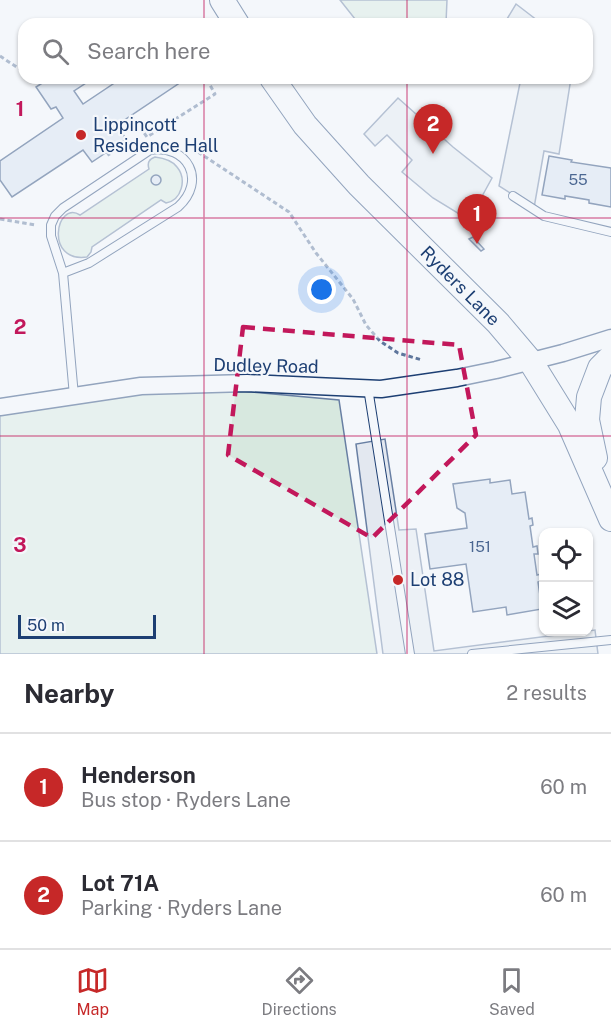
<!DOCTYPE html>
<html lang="en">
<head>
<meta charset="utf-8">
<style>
  :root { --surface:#fff; --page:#f2f2f3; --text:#2b2b33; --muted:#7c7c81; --line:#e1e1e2; --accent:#c62828 }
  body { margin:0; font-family:"Public Sans",sans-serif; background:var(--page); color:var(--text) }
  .controls { position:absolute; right:18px; bottom:18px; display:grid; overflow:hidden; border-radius:12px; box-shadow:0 2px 4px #0004 }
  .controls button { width:54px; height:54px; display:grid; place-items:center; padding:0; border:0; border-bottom:2px solid var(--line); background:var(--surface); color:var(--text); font:30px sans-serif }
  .scale { position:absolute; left:18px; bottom:15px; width:138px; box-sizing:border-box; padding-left:6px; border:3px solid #1d3f73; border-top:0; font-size:16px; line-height:21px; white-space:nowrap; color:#1d3f73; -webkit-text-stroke:4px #f4f7fb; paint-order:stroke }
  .you { position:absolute; left:322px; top:290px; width:21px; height:21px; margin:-15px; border:4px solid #fff; border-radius:50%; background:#1a73e8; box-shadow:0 0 0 9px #1a73e833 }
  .badge { display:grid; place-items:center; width:39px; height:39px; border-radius:50%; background:var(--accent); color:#fff; font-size:20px; font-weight:700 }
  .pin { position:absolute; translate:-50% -50px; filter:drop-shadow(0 2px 3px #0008) }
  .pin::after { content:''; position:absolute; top:32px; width:21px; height:18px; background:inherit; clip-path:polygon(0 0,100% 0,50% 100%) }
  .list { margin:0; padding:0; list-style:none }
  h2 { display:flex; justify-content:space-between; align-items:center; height:78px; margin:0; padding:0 24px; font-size:26px }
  h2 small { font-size:20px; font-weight:400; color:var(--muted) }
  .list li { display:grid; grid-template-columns:39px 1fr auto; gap:18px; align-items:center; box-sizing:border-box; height:108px; padding:0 24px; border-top:2px solid var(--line) }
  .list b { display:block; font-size:22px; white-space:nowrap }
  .list p { margin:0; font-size:20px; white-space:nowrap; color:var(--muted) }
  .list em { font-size:20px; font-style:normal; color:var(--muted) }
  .icon { flex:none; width:33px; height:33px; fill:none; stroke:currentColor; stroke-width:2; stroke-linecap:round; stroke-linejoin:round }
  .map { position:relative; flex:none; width:611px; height:654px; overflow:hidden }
  .search { position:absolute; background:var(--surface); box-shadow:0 2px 4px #0004; left:18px; right:18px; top:18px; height:66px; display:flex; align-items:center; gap:15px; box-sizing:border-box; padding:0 21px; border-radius:18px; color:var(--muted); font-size:22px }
  .sheet { height:294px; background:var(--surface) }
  nav { display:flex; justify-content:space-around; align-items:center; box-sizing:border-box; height:84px; border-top:2px solid var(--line); background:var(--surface); font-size:16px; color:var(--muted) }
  nav a { display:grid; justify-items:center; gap:3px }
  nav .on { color:var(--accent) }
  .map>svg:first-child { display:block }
  .green { fill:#d7e8df; stroke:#687fa3; stroke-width:1.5 }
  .parking { fill:#e3e8f0; stroke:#687fa3; stroke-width:1.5 }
  .building { fill:#d5e0f0; stroke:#1d3f73; stroke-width:1.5 }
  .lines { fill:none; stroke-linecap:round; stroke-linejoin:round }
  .lane-casing { stroke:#1d3f73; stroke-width:10 }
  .street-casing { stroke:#1d3f73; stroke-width:19 }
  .secondary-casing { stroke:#1d3f73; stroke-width:26 }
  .path { stroke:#5e769c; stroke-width:3; stroke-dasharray:4.5 3; stroke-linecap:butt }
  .lane { stroke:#f4f7fb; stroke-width:8 }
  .street { stroke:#f4f7fb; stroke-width:16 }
  .secondary { stroke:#f4f7fb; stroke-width:24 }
  .marked { fill:none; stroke:#c2185b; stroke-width:4.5; stroke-dasharray:12 8; stroke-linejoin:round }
  .grid { fill:none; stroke:#c2185b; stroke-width:1.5; stroke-opacity:0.55 }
  .poi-dot { fill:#c62828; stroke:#f4f7fb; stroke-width:2 }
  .labels { text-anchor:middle; stroke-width:4.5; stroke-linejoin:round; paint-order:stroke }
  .number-label { font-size:15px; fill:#4b6792 }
  .poi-label { font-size:18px; fill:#1d3f73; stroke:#f4f7fb; text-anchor:start }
  .street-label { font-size:18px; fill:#1d3f73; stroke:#f4f7fb }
  .grid-label { font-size:20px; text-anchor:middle; font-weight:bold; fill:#c2185b; stroke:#f4f7fb; stroke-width:4.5; stroke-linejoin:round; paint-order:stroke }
</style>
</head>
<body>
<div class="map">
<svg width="611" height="654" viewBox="0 0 611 654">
  <rect width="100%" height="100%" fill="#f4f7fb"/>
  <g class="green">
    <polygon points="340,0 447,0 446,23 359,24"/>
    <path d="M155 157C163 158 172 160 177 167 187 179 182 200 166 203L161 200 92 247 91 252 87 257C44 263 56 200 80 215L149 169C147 163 149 159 155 157Z"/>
    <polygon points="144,382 339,400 377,654 0,654 0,404"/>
  </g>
  <g class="parking">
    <polygon points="516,4 542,24 504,24"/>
    <polygon points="521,78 571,78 559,154 544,151 534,208 499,186"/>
    <polygon points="398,98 453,147 492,178 469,220 433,198 402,172 412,160 387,135 375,146 364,134"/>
    <polygon points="385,439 399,530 416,529 434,651 595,630 598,654 383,654 356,444"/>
  </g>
  <g class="building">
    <polygon points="50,78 83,78 86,83 74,91 83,104 122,78 187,78 117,125 126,139 107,152 92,162 83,150 12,197 0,180 0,161 63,118 56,107 51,109 36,87"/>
    <polygon points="549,156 572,160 571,162 611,168 611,207 589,203 589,200 565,196 565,199 542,195"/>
    <circle cx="156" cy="180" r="5"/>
    <polygon points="473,237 484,249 481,251 469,239"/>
    <polygon points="490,479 490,483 510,480 512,494 525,492 529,519 532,518 533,525 530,526 533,547 537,546 538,554 534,554 537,575 541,574 542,581 538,582 542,609 507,615 506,607 473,612 466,564 430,569 425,534 467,528 465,513 457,508 453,484"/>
  </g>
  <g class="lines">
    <defs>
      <g id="lane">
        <polyline points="513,196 544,216 611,232"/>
        <path d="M63 273 89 263 178 207C207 181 188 144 150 150L63 208 55 216 51 225V236L63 273 74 396"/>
        <polyline points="368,388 410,654"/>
        <polyline points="472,654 611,640"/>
      </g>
      <polyline id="street" points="0,407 141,386 247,383 381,389 457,378 496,370 563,353 611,338"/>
      <g id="secondary">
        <polyline points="222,0 237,24"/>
        <polyline points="272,78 305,125 359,185 498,323 531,362 570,425 611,519"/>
        <polyline points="595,458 587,420 589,397 600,368 611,357"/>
      </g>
    </defs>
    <use href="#lane" class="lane-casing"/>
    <use href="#street" class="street-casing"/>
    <use href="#secondary" class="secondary-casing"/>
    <g class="path">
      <polyline points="0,56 24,72"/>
      <polyline points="131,115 147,137 215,94 206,78"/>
      <polyline points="107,152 111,158"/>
      <polyline points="198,152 289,212 316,253 353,299 366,325 380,341 398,353 422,360"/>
      <polyline points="0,219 36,225"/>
    </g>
    <use href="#lane" class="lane"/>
    <use href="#street" class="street"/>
    <use href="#secondary" class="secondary"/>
  </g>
  <path d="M0 0H611V654H0ZM243 327 459 345 476 435 372 538 228 455Z" fill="#f4f7fb" fill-opacity=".55" fill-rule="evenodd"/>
  <path class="marked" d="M243 327 459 345 476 435 372 538 228 455Z"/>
  <path class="grid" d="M204 0V24M407 0V24M204 78V654M407 78V654M0 218H611M0 436H611"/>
  <g class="poi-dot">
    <circle cx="81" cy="135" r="6"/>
    <circle cx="398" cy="580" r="6"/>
  </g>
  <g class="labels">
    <g class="number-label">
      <text x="578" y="185">55</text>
      <text x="480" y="552">151</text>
    </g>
    <g class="poi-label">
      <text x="93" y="131">Lippincott<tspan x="93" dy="21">Residence Hall</tspan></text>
      <text x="410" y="586">Lot 88</text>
    </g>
    <g class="street-label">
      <text transform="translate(460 286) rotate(45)" y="6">Ryders Lane</text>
      <text transform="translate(266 366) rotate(1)" y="6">Dudley Road</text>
    </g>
  </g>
  <g class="grid-label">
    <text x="20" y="116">1</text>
    <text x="20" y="334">2</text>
    <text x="20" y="552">3</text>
  </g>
</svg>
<div class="controls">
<button><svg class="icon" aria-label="locate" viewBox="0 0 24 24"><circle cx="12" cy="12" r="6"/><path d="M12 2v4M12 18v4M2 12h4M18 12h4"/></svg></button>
<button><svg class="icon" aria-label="layers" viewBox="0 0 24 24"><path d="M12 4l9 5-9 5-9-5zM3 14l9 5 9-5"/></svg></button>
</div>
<div class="scale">50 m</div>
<div class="you"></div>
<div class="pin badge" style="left:477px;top:244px">1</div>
<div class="pin badge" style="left:433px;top:154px">2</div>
<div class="search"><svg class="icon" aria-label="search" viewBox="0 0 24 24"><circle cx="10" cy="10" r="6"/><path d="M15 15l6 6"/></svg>Search here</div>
</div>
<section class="sheet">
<h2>Nearby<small>2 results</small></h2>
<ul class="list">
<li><span class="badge">1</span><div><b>Henderson</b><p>Bus stop · Ryders Lane</p></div><em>60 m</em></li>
<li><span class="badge">2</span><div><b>Lot 71A</b><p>Parking · Ryders Lane</p></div><em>60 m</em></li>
</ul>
</section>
<nav>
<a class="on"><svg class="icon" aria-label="map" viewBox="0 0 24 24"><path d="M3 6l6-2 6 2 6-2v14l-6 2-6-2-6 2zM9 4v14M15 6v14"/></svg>Map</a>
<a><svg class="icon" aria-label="directions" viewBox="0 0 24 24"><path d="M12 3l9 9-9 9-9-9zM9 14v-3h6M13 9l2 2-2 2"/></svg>Directions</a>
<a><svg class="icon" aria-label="saved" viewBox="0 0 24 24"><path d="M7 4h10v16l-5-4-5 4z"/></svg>Saved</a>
</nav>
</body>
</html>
